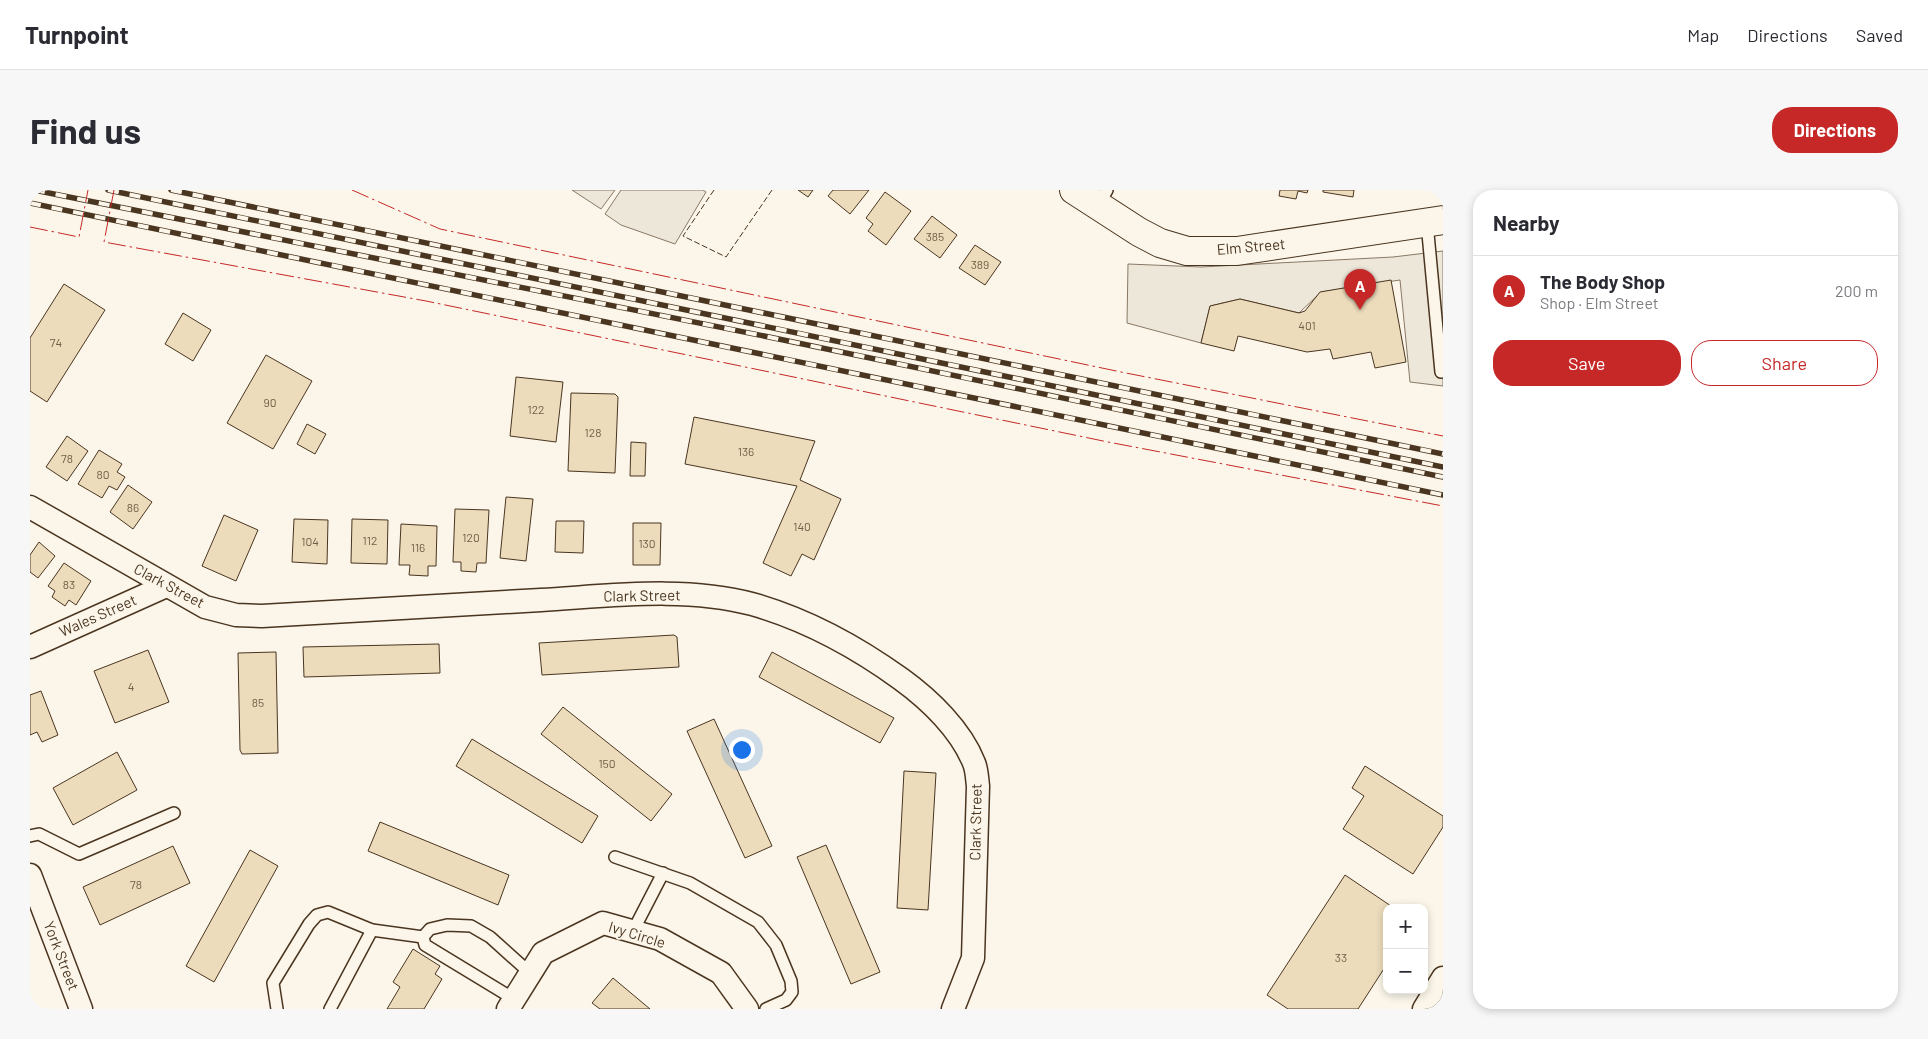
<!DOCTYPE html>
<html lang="en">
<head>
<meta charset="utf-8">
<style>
  :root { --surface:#fff; --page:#f7f7f7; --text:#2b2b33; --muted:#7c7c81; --line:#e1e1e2; --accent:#c62828 }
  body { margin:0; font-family:Barlow,sans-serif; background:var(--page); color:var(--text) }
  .controls { position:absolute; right:15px; bottom:15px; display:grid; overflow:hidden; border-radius:10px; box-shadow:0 2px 8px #0003 }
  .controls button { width:45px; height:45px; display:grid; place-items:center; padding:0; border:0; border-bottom:1px solid var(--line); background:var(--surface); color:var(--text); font:25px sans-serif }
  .you { position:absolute; left:711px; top:559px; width:18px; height:18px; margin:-12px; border:4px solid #fff; border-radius:50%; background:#1a73e8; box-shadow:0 0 0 8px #1a73e833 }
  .badge { display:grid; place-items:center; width:32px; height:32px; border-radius:50%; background:var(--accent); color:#fff; font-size:16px; font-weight:700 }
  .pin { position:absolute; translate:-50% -41px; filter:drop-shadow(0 1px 2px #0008) }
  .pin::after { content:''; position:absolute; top:26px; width:18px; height:15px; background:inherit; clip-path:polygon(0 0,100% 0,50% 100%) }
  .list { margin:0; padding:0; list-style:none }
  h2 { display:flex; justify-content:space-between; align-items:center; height:65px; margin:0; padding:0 20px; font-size:21px }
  h2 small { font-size:16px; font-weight:400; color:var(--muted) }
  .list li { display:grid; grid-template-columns:32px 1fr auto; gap:15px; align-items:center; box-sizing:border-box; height:70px; padding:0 20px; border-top:1px solid var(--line) }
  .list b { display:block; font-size:19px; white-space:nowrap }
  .list p { margin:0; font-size:16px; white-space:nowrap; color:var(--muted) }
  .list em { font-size:16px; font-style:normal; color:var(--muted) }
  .actions { display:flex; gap:10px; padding:15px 20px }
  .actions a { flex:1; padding:11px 0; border:1px solid var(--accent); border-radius:20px; text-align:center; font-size:18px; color:var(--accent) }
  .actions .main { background:var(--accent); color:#fff }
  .map { position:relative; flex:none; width:1413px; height:819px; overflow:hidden; border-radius:20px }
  header { display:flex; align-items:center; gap:30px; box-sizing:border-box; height:70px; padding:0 25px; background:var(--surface); border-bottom:1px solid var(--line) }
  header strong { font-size:24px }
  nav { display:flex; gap:28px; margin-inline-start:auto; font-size:18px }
  .intro { display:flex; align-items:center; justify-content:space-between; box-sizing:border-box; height:120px; padding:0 30px }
  h1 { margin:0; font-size:35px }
  .button { padding:12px 22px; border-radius:20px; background:var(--accent); color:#fff; font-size:18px; font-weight:700 }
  main { display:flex; gap:30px; padding:0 30px }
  aside { flex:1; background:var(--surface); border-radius:20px; box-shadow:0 2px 8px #0003 }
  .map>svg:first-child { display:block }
  .parking { fill:#ede7d9; stroke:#887966 }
  .building { fill:#ecdcbc; stroke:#4a3520 }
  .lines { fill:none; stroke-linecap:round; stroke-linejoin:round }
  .lane-casing { stroke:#4a3520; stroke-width:14 }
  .street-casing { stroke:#4a3520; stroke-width:25 }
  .secondary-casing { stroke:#4a3520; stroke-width:30 }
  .lane { stroke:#fbf6e9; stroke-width:11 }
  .street { stroke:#fbf6e9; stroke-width:22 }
  .secondary { stroke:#fbf6e9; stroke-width:28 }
  .rail-casing { stroke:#4a3520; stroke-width:5.5 }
  .rail { stroke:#fbf6e9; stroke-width:4; stroke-dasharray:11; stroke-linecap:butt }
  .fence { stroke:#4a3520; stroke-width:1; stroke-dasharray:6 2.5; stroke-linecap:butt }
  .power { stroke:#c62828; stroke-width:1; stroke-dasharray:18 4 2.5 4; stroke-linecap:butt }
  .labels { text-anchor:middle; stroke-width:4; stroke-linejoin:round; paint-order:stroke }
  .number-label { font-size:12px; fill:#725f47 }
  .street-label { font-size:15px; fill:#4a3520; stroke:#fbf6e9 }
</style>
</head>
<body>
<header>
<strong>Turnpoint</strong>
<nav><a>Map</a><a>Directions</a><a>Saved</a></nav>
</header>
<div class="intro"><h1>Find us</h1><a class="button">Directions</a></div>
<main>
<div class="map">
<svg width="1413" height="819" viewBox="0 0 1413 819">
  <rect width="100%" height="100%" fill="#fbf6e9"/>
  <g class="parking">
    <polygon points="542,0 585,0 571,19"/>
    <polygon points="591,0 673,0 676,2 645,54 591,35 575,24"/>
    <polygon points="1413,61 1413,196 1380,192 1370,90 1291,102 1269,123 1210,109 1180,116 1171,153 1097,133 1098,74 1171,77 1363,67"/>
  </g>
  <g class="building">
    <polygon points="768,0 783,0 778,7"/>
    <polygon points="803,0 839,0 820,24 798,6"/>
    <polygon points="1250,0 1278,0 1277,3 1268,1 1266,9 1249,6"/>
    <polygon points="1293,0 1324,0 1323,7 1293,2"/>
    <polygon points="855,2 881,21 856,55 838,41 843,34 836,28"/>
    <polygon points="902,26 927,45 910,68 884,49"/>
    <polygon points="945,55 971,72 955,95 929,78"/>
    <polygon points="1361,90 1376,172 1345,178 1341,162 1303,169 1300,159 1277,162 1208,146 1204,161 1171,153 1180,116 1210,109 1269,123 1275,121 1290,102"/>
    <polygon points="34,94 75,120 17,212 0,201 0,148"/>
    <polygon points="153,123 181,140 163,171 135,154"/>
    <polygon points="236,165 282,191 243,259 197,233"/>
    <polygon points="486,187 533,192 526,252 480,246"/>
    <polygon points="541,203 585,204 588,207 585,283 538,281"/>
    <polygon points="664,227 785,251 770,290 811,309 784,370 772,364 761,386 733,373 767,296 655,274"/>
    <polygon points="277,234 296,244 285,264 267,254"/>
    <polygon points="37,246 58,261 37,291 16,277"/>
    <polygon points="601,252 616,253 615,286 600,286"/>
    <polygon points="69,260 92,274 87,282 95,287 87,300 79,296 72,308 48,294"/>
    <polygon points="98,295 122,312 103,339 80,322"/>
    <polygon points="476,307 503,309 496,371 470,368"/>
    <polygon points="425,319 459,320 456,373 447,373 446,382 431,381 431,372 423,372"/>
    <polygon points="194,325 228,340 206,391 172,376"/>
    <polygon points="264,329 298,330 297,374 262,372"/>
    <polygon points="322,329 358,330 357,374 321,373"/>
    <polygon points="526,331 554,331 553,363 525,362"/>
    <polygon points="603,333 631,333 630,375 603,375"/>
    <polygon points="371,334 407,336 406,376 398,376 398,386 379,385 380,375 369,375"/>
    <polygon points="9,352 25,366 8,388 0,382 0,365"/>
    <polygon points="34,373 61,391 46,415 39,410 35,416 22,407 25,401 18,396"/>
    <polygon points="644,445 647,447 649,477 512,485 509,453"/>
    <polygon points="409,454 410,483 274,487 273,457"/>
    <polygon points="118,460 139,512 85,533 64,481"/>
    <polygon points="246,462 248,563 212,564 210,560 208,463"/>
    <polygon points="742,462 864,528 850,553 729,487"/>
    <polygon points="11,501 28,545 12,552 7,542 0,545 0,505"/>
    <polygon points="533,517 642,604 621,631 511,544"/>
    <polygon points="684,529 742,656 715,668 657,541"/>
    <polygon points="442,549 568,626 552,653 426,576"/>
    <polygon points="87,562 107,600 43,635 23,598"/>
    <polygon points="1335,576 1413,626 1413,637 1383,684 1313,639 1334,606 1322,598"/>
    <polygon points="874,581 906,583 898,720 867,718"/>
    <polygon points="350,632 479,685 468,715 338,661"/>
    <polygon points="796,655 850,782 821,794 767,667"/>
    <polygon points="143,656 160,693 70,735 53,697"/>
    <polygon points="220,660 248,676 184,792 156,776"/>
    <polygon points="1315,685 1364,718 1357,718 1357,774 1328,819 1258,819 1237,805"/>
    <polygon points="383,759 410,776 405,784 412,789 394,819 357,819 370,797 363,792"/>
    <polygon points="583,788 620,819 570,819 562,813"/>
  </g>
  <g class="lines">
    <defs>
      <g id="lane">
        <polyline points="1068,16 1077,0"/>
        <polyline points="1397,33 1411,182"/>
        <polyline points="0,646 9,644 49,664 144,623"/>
        <polyline points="585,667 660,693 728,732 746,755 761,791 762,802 756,810 736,819"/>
        <polyline points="603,741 633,683"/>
        <polyline points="484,809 395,755 393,747 400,739 417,735 441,736 460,747 500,783"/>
        <polyline points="247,819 243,793 279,734 287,725 298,722 342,740 393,747"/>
        <polyline points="300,819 342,740"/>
      </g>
      <g id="street">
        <path d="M0 317 175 417 206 425 232 426C325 421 418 415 511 410 580 406 655 396 722 414 775 429 828 458 871 489 900 510 931 540 944 573 947 580 947 589 948 596L943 768 923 819"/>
        <polyline points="0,457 136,396"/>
        <polyline points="0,685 51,819"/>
        <polyline points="478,819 513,763 573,733 630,749 691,783 717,819"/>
        <polyline points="1394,819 1413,788"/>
      </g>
      <polyline id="secondary" points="1044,0 1109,42 1130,53 1157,61 1207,61 1413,30"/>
    </defs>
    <use href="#lane" class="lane-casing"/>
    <use href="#street" class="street-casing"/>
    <use href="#secondary" class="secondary-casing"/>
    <use href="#lane" class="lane"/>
    <use href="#street" class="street"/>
    <use href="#secondary" class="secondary"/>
    <defs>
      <g id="rail">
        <polyline points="4,0 739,147 1413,287"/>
        <polyline points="78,0 1413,277"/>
        <polyline points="141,0 1413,264"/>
        <polyline points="0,13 1413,305"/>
      </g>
    </defs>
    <use href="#rail" class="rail-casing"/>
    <use href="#rail" class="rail"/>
    <polyline class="fence" points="684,0 653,46 696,67 742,0"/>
    <g class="power">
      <polyline points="84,0 74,52 396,111 1078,252 1413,316"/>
      <polyline points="322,0 410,39 1091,182 1413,246"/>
      <polyline points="0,37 49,47 58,0"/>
    </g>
  </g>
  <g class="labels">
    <g class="number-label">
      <text x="905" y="51">385</text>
      <text x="950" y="79">389</text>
      <text x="1277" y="140">401</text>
      <text x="26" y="157">74</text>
      <text x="240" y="217">90</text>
      <text x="506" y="224">122</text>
      <text x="563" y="247">128</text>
      <text x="716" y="266">136</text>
      <text x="37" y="273">78</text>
      <text x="73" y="289">80</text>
      <text x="103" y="322">86</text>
      <text x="772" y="341">140</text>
      <text x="441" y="352">120</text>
      <text x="340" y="355">112</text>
      <text x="280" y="356">104</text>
      <text x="617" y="358">130</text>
      <text x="388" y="362">116</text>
      <text x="39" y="399">83</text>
      <text x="101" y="501">4</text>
      <text x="228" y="517">85</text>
      <text x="577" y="578">150</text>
      <text x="106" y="699">78</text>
      <text x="1311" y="772">33</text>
    </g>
    <g class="street-label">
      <text transform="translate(1221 57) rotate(-5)" y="5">Elm Street</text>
      <text transform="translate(139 396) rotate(28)" y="5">Clark Street</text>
      <text transform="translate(612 406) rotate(-1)" y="5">Clark Street</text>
      <text transform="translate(68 426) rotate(-24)" y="5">Wales Street</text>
      <text transform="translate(946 632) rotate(-89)" y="5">Clark Street</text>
      <text transform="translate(607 745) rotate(17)" y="5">Ivy Circle</text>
      <text transform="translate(31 766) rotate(69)" y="5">York Street</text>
    </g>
  </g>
</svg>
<div class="controls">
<button>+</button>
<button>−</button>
</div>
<div class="you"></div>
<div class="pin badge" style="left:1330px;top:120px">A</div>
</div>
<aside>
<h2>Nearby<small></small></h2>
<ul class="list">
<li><span class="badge">A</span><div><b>The Body Shop</b><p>Shop · Elm Street</p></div><em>200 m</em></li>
</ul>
<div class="actions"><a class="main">Save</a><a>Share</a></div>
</aside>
</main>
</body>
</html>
